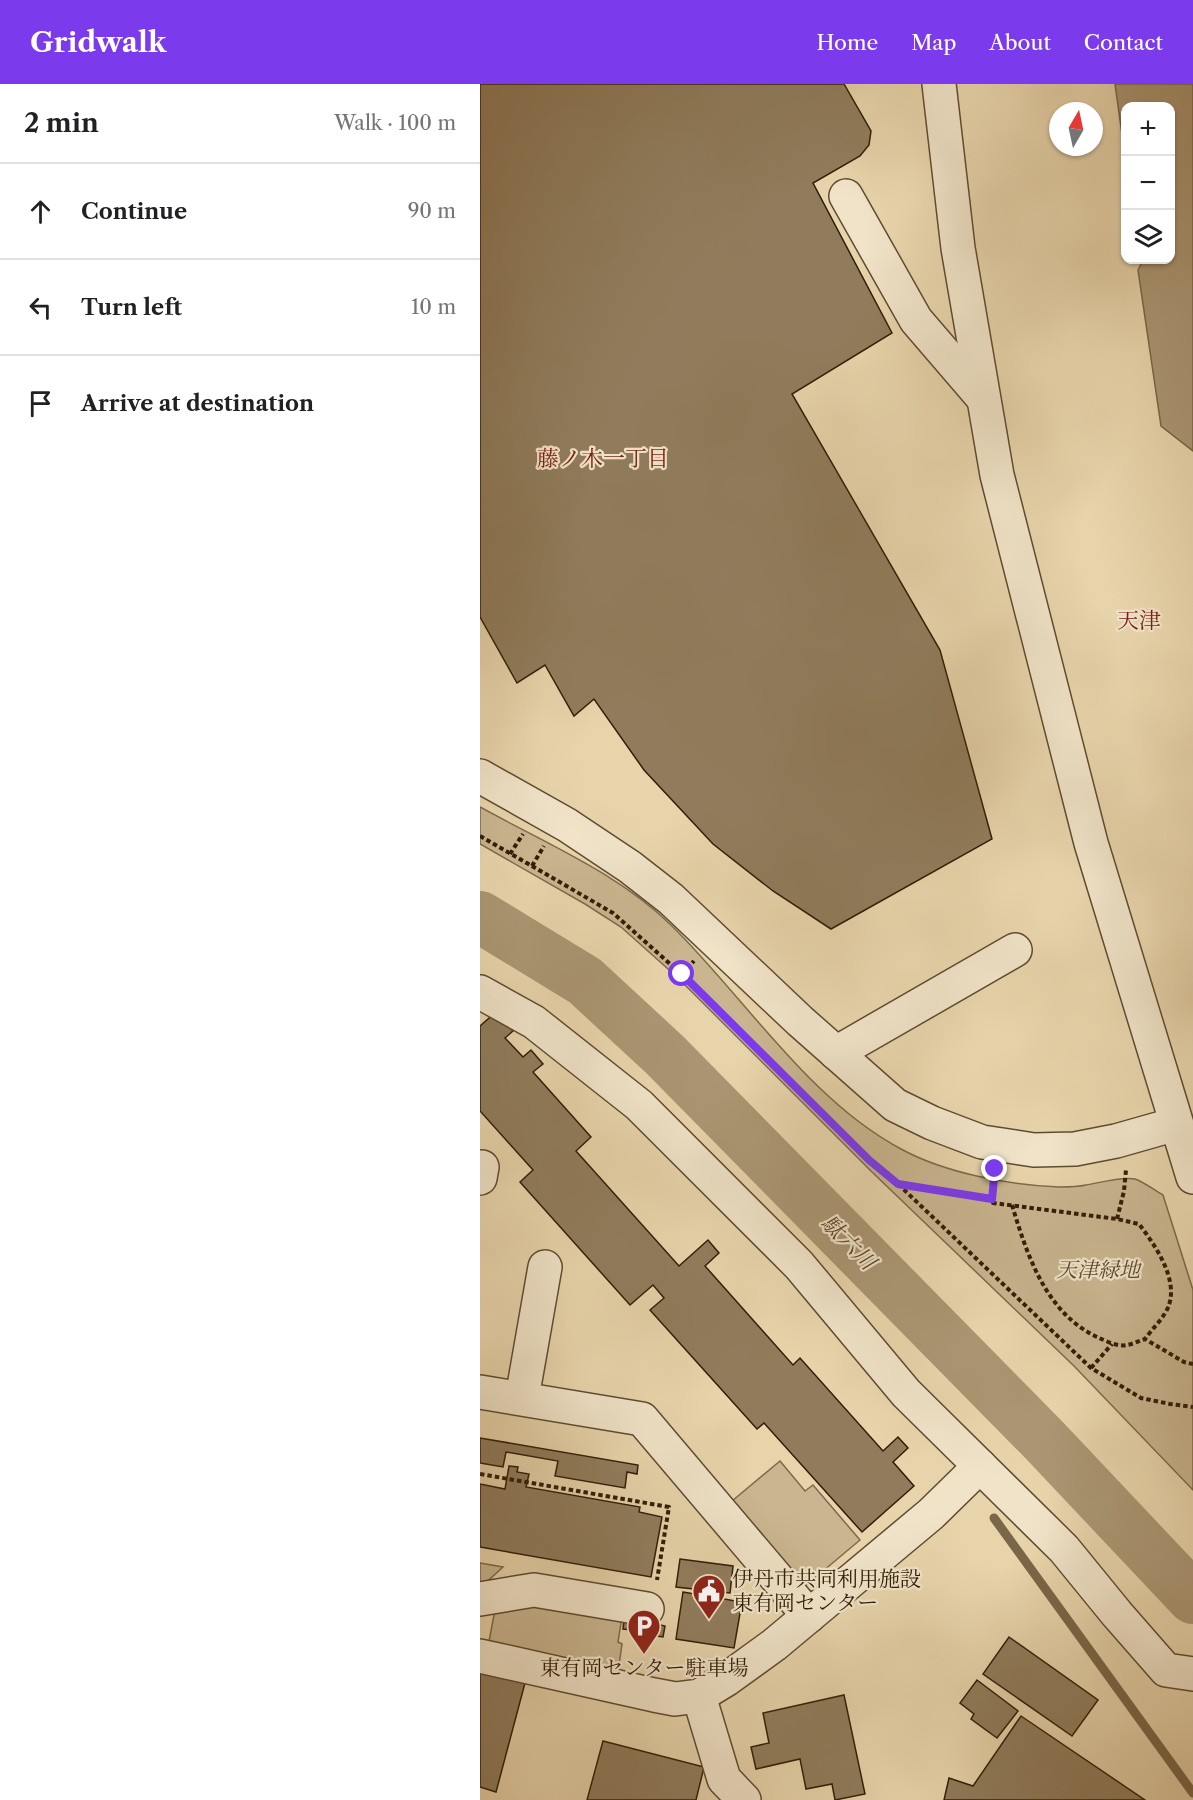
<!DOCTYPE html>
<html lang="en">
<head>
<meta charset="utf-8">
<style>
  :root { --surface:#fff; --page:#f6f6f6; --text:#202124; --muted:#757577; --line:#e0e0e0; --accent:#7c3aed }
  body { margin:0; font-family:"Libre Caslon Text","Noto Serif JP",serif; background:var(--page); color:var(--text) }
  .controls { position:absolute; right:18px; top:18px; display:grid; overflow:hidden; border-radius:12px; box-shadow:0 2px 4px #0004 }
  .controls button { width:54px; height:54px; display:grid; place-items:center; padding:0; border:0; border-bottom:2px solid var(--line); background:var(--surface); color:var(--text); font:30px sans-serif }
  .compass { position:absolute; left:569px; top:18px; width:54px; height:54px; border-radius:50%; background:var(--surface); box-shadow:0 2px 4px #0004; rotate:9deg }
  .stop { position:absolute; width:18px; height:18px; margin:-14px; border:4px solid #7c3aed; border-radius:50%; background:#fff }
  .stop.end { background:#7c3aed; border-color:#fff; box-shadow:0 2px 6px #0008 }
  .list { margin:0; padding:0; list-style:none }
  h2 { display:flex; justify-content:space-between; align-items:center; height:78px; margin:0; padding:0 24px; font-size:26px }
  h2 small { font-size:20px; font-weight:400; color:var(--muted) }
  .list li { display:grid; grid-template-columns:39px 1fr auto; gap:18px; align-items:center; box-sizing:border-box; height:96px; padding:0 24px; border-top:2px solid var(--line) }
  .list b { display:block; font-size:22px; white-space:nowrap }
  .list em { font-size:20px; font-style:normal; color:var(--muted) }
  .icon { flex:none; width:33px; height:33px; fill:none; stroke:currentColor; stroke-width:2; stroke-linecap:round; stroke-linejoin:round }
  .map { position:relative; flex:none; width:713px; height:1716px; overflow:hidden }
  header { display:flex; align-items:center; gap:36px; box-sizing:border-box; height:84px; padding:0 30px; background:var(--accent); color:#fff }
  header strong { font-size:28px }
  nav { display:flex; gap:33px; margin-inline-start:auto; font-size:21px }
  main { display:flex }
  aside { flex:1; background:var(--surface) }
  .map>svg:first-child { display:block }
  .green { fill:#c9b58f; stroke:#7d694b; stroke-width:1.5 }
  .water { fill:#aa9673; stroke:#7a6648; stroke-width:1.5 }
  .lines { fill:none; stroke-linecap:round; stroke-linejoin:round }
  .stream { stroke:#7a6648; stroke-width:9 }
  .river { stroke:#aa9673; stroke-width:52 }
  .building { fill:#907c5c; stroke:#311d07; stroke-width:1.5 }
  .minor-casing { stroke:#5f4b30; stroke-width:36 }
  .path { stroke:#311d07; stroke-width:4; stroke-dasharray:4.5 3; stroke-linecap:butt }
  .minor { stroke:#f0e3c8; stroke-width:33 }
  .route { stroke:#7c3aed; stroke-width:8 }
  .labels { text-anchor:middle; stroke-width:4.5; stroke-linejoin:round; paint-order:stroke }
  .park-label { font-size:21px; font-style:italic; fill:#5f4b30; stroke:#f0e3c8 }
  .poi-label { font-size:21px; fill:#311d07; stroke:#f0e3c8; text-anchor:start }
  .neighbourhood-label { font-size:22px; fill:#7a1f14; stroke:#f0e3c8 }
  .water-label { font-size:22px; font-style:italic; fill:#5b472d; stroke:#f0e3c8 }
</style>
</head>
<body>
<header>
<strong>Gridwalk</strong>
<nav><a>Home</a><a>Map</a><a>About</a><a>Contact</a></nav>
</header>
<main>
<aside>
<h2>2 min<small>Walk · 100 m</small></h2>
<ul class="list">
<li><svg class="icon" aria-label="ahead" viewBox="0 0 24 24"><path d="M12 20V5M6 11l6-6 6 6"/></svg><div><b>Continue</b></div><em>90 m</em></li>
<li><svg class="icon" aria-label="left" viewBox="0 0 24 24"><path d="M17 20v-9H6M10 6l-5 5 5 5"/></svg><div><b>Turn left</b></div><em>10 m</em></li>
<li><svg class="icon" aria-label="arrive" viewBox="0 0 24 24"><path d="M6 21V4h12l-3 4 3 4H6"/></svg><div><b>Arrive at destination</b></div></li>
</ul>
</aside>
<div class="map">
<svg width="713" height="1716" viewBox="0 0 713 1716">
  <rect width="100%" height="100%" fill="#e8d4ab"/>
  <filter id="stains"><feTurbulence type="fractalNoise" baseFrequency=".00333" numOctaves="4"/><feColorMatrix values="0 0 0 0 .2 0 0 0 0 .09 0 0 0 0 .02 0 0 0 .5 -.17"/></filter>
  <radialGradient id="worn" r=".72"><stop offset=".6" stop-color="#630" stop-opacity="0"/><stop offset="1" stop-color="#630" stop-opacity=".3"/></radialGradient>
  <g class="green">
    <path d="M0 723C65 759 138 789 192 842 264 913 330 1017 421 1065 465 1089 529 1101 579 1103 587 1103 597 1103 606 1101 619 1099 642 1092 655 1095 664 1098 674 1106 683 1111L713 1206V1406L594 1282 392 1088 197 893 141 843 105 820 0 760Z"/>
    <polygon points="300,1377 325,1407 333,1401 380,1456 324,1503 252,1417"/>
    <polygon points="0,1479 23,1483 0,1504"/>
    <polygon points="22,1517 142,1533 138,1558 142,1560 138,1588 8,1563 16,1520"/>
  </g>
  <polygon class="water" points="635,0 713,0 713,367 681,342 658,186 663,176 690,176 690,22 646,22 645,72"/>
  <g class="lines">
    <polyline class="stream" points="514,1434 713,1709"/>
    <polyline class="river" points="0,833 105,897 185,971 565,1357 713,1514"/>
  </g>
  <g class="building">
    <polygon points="0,0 364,0 391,47 389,61 380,72 333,99 412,249 312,310 460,566 512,755 351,845 293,807 233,760 164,686 114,615 94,632 65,581 37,599 0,533"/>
    <polygon points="16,928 33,947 25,954 43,973 51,966 63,980 53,988 111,1053 96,1067 199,1182 228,1156 239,1169 225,1182 313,1281 320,1274 403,1367 418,1353 428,1364 413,1378 434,1402 382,1448 284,1339 277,1345 170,1226 184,1214 173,1201 150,1221 40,1098 53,1086 0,1027 0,942"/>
    <polygon points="0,1354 158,1381 157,1390 147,1388 145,1404 75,1392 78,1377 26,1368 23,1383 0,1379"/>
    <polygon points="29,1382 38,1383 37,1388 49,1390 46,1403 160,1423 159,1428 182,1433 171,1493 0,1463 0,1400 25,1405"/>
    <polygon points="200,1475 253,1482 250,1509 196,1503"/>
    <polygon points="203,1508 262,1518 254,1564 196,1555"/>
    <polygon points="144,1535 154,1536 152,1546 143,1545"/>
    <polygon points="156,1537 170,1539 167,1554 153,1552"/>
    <polygon points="172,1539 185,1542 183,1553 170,1551"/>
    <polygon points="529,1553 618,1616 592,1652 503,1590"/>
    <polygon points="0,1587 45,1599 16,1708 0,1703"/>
    <polygon points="497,1596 538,1627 517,1654 491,1635 494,1630 480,1619"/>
    <polygon points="364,1611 385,1710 355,1716 352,1700 326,1705 320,1675 276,1685 271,1663 289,1659 283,1629"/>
    <polygon points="541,1632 665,1716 464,1716 469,1694 493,1702"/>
    <polygon points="123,1657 224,1683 216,1716 107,1716"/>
  </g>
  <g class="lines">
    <defs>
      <g id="minor">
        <polyline points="459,0 478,164 517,391 611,759 713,1093"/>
        <polyline points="366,112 436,236 503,314"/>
        <polyline points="0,692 87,741 150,783 191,815 320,937 415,1021 452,1039 502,1058 554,1066 595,1065 636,1057 696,1040"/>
        <polyline points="0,908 54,938 159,1021 319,1181 426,1309 584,1465 637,1530 686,1586 713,1590"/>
        <polyline points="356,969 535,866"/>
        <polyline points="0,1094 2,1083"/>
        <polyline points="0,1308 162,1335 329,1532"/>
        <polyline points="42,1314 65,1183"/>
        <polyline points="0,1515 54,1506 167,1525"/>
        <polyline points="0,1572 174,1611 195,1615 219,1612 247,1595 294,1561 451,1430 500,1382"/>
        <polyline points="219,1612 244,1695 264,1716"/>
      </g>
    </defs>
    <use href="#minor" class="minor-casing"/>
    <g class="path">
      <polyline points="0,752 133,829 208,896 389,1076 418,1100 611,1284 661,1314 690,1320 713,1323"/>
      <polyline points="30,770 43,750"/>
      <polyline points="52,782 64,762"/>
      <polyline points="202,890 214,877"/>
      <path d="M419 1100 512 1115 513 1119 637 1135 659 1140C675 1161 698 1194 689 1221 685 1233 672 1245 665 1255L704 1278 713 1280"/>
      <polyline points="512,1115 515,1089"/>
      <path d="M532 1121C547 1171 566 1229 617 1253 626 1257 637 1263 647 1261 653 1260 659 1257 665 1255"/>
      <polyline points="637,1135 644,1107 646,1086"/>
      <polyline points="611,1284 632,1260"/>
      <polyline points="0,1390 189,1423 177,1496"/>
    </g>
    <use href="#minor" class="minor"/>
  </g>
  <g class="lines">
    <polyline class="route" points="202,890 389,1076 418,1100 512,1115 515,1085"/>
  </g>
  <defs>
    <symbol id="civic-pin" viewBox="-11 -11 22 30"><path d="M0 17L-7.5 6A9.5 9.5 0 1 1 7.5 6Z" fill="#8f2418" stroke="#f0e3c8"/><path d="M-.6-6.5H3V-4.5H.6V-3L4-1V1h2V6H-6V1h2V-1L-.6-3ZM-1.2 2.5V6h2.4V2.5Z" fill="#fff"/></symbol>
    <symbol id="parking-pin" viewBox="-11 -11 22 30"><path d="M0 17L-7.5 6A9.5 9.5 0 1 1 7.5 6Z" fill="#8f2418" stroke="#f0e3c8"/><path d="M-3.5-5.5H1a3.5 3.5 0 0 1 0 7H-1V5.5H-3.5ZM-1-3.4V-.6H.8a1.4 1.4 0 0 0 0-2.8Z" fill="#fff"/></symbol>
  </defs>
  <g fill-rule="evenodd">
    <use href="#civic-pin" x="210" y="1488" width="38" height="52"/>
    <use href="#parking-pin" x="145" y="1523" width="38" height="52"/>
  </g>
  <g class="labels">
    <g class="park-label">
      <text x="618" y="1193">天津緑地</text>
    </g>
    <g class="poi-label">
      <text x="252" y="1502">伊丹市共同利用施設<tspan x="252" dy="24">東有岡センター</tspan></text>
      <text x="164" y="1591" text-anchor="middle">東有岡センター駐車場</text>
    </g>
    <g class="neighbourhood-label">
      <text x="123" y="382">藤ノ木一丁目</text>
      <text x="659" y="544">天津</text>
    </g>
    <g class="water-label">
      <text transform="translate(369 1158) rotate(45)" y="8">駄六川</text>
    </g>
  </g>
  <rect width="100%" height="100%" filter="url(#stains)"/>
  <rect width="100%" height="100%" fill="url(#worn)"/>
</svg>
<div class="controls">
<button>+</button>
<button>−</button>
<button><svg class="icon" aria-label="layers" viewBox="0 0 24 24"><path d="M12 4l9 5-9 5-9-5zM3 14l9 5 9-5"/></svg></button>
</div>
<svg class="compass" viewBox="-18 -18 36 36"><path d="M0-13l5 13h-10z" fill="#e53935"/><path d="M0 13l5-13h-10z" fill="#757577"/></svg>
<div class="stop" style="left:202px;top:890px"></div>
<div class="stop end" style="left:515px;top:1085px"></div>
</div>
</main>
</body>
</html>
